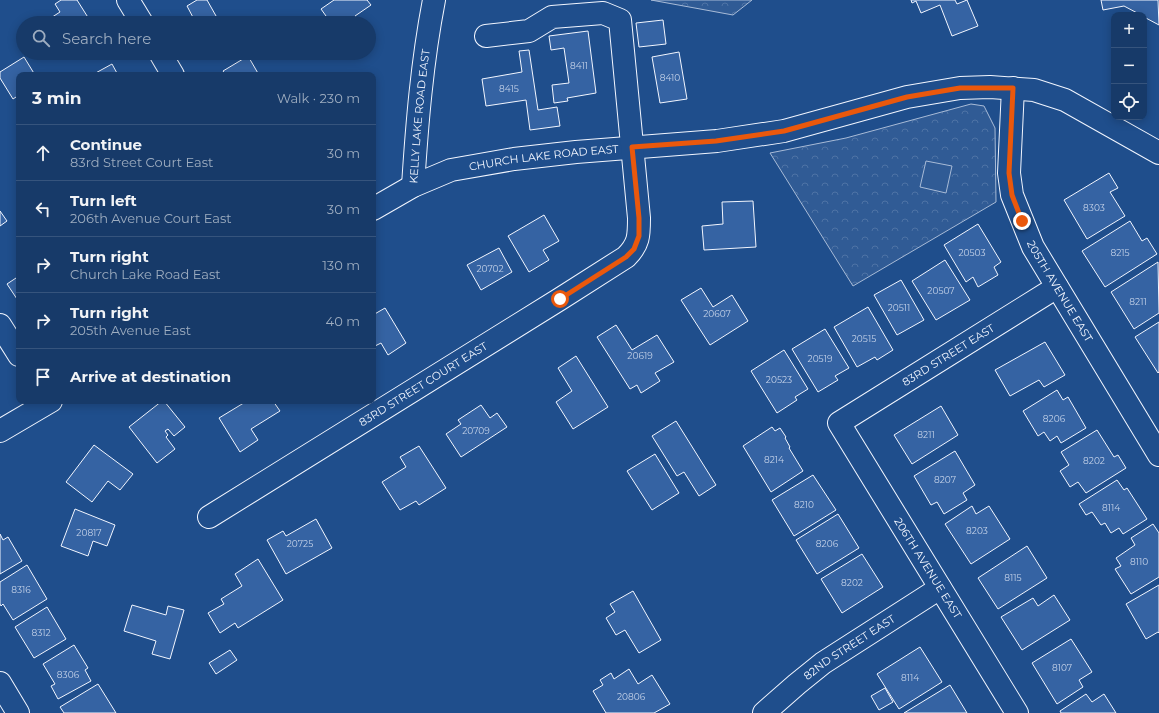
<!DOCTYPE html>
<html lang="en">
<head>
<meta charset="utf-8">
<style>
  :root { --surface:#173a69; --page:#244571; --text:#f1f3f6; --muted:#9eadc0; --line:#36547d }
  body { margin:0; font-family:Montserrat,sans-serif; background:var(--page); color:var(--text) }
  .controls { position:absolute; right:12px; top:12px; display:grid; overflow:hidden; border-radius:8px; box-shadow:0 2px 10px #0003 }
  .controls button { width:36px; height:36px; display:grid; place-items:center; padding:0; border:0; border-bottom:1px solid var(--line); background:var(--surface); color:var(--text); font:20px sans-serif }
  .stop { position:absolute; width:12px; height:12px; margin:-9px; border:3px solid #ea580c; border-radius:50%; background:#fff }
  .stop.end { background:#ea580c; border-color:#fff; box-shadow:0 1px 4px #0008 }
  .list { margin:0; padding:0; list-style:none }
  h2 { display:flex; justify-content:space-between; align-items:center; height:52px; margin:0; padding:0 16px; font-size:17px }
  h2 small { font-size:13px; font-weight:400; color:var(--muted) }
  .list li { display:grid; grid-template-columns:26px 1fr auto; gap:12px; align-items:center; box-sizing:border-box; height:56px; padding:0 16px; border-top:1px solid var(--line) }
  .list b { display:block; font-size:15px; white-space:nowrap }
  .list p { margin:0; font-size:13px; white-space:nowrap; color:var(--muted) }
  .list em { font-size:13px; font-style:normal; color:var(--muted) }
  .icon { flex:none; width:22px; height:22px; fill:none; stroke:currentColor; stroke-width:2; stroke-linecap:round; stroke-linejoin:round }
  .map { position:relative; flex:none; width:1159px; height:713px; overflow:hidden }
  .search { position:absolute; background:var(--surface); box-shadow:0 2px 10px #0003; left:16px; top:16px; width:360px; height:44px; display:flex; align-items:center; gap:10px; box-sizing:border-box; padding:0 14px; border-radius:22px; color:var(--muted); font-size:15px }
  .panel { position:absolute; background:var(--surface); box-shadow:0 2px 10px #0003; left:16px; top:72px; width:360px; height:332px; border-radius:8px }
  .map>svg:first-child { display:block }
  .forest { fill:url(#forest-crowns); stroke:#a8bbd7 }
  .pitch { fill:#305b95; stroke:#a8bbd7 }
  .building { fill:#3563a3; stroke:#f2f6ff }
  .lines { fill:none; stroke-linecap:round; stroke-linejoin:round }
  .minor-casing { stroke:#f2f6ff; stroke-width:24 }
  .minor { stroke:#1f4e8c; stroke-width:22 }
  .route { stroke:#ea580c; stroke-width:5 }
  .labels { text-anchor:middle; stroke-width:3; stroke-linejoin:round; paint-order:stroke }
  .number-label { font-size:9px; fill:#c3d1e8 }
  .street-label { font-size:11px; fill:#f2f6ff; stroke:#1f4e8c }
</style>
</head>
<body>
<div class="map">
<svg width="1159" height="713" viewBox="0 0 1159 713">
  <defs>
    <pattern id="forest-crowns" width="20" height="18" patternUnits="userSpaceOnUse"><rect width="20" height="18" fill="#305b95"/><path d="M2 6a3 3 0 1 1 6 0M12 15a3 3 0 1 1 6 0" fill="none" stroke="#4e73a5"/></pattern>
  </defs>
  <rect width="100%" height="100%" fill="#1f4e8c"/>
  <g class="forest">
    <polygon points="651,0 752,0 733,15"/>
    <polygon points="971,104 984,106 995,128 996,202 853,286 770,153 846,138"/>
  </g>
  <polygon class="pitch" points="926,161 952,166 946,193 920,187"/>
  <g class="building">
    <polygon points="61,0 77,0 89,19 83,23 43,23 60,12 55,4"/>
    <polygon points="197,0 207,0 220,23 196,23 187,6"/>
    <polygon points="334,0 367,0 371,5 355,16 361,23 331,23 321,9"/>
    <polygon points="911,0 955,0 957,4 967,0 978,26 952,36 940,5 921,13 916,1 912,3"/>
    <polygon points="1101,0 1158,0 1159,25 1144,17 1144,15 1141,15 1124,6 1103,10"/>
    <polygon points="663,20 666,44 639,47 636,23"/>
    <polygon points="588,31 596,93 567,98 568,101 554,103 552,85 569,83 564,48 551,50 549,36"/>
    <polygon points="529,50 538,110 557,107 560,126 530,130 526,100 486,106 482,79 522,72 519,51"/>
    <polygon points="679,52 687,99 660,103 652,57"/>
    <polygon points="58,53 70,53 62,58"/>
    <polygon points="248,56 259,75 226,75 223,71"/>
    <polygon points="24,57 35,75 19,75 19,95 13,99 0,78 0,72"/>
    <polygon points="112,64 118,75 92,75"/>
    <polygon points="1109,173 1118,188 1110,192 1125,216 1087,239 1064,200"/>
    <polygon points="753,201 756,247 704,250 702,226 723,224 722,202"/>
    <polygon points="0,211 7,221 0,226"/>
    <polygon points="544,215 559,241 543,250 549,260 529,272 508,236"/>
    <polygon points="1130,221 1142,241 1147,238 1157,254 1105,287 1082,251"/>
    <polygon points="978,224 1001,262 994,267 998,275 978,287 973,277 966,282 944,245"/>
    <polygon points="499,248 512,272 481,290 467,265"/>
    <polygon points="945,260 970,300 936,320 912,281"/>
    <polygon points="1158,262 1159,313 1134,329 1111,292"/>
    <polygon points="19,276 19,302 7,284"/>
    <polygon points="901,280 924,320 897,335 874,295"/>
    <polygon points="701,288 713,307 732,295 748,321 710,345 681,300"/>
    <polygon points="868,307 893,350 877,360 875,357 857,367 834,327"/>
    <polygon points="385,308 406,343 388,355 381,343 373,347 373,315"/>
    <polygon points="1159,322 1159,372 1158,373 1135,337"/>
    <polygon points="616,325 632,350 657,335 674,362 655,373 660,381 641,393 637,385 630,389 597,337"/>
    <polygon points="825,329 849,368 835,376 838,380 818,392 792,349"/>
    <polygon points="1045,342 1065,375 1044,387 1039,380 1010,396 995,370"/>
    <polygon points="784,350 808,389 795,397 797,400 777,413 751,371"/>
    <polygon points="576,356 608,407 573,429 556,402 572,391 558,368"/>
    <polygon points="1057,390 1063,400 1068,397 1086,428 1061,443 1057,436 1050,441 1044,432 1038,436 1023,411"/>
    <polygon points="162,401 164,401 185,427 174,436 168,429 165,431 168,435 166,437 175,449 157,463 129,427"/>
    <polygon points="247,401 273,401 280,411 251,429 258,440 240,452 219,418"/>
    <polygon points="481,405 490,418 497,413 507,427 461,457 446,434 461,424 458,420"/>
    <polygon points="941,406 958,435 912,464 894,435"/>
    <polygon points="676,421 716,485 699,496 684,472 677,476 652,436"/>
    <polygon points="772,427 775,431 780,428 786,437 785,438 790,447 789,448 803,471 771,492 743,446"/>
    <polygon points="1097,430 1114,457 1118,455 1126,468 1086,493 1078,482 1070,487 1060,471 1069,465 1061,452"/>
    <polygon points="94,445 133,474 120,490 108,481 92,502 66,482"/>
    <polygon points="419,446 446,488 419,505 416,501 400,510 382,482 406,467 400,457"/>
    <polygon points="955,451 975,485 963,493 967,500 944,514 937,502 931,505 914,476"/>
    <polygon points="655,454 679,493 652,510 627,471"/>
    <polygon points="813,475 836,510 794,536 772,500"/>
    <polygon points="1117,480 1124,490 1127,488 1147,519 1123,534 1119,528 1111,533 1105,523 1101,525 1092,512 1086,515 1079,504"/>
    <polygon points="972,506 976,514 989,506 1010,539 971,564 945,524"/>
    <polygon points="75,509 115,525 107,546 93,541 88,556 61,546"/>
    <polygon points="838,514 859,548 817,574 796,540"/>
    <polygon points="316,519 332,548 286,574 267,540 283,531 286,536"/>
    <polygon points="1153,524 1159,533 1159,577 1131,594 1115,569 1121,566 1116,558 1135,545 1131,538"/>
    <polygon points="0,534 3,540 8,537 22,561 0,574"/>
    <polygon points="1027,546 1047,578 998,609 978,578"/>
    <polygon points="862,554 883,587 842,613 821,579"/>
    <polygon points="258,559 283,600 238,628 235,623 220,633 208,613 224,604 221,599 242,586 235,574"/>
    <polygon points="27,565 47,599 13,620 3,604 1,606 0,604 0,582"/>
    <polygon points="1159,585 1159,633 1158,632 1146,639 1126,604"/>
    <polygon points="633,591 661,640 639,653 625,630 616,635 606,618 615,612 610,604"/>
    <polygon points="1054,595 1070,620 1022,650 1001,617 1033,598 1038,606"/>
    <polygon points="132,605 166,615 168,606 184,610 170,659 152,654 156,641 124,631"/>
    <polygon points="47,607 66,639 34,658 15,627"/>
    <polygon points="1071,639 1092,672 1079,680 1083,687 1057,704 1032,663"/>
    <polygon points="74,645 88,668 85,670 91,681 58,699 51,686 55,684 43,664"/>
    <polygon points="920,647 942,682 899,709 877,674"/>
    <polygon points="230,650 237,660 216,674 209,663"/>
    <polygon points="629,669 638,684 652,675 670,704 654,713 606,713 593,691 603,685 600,680 611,673 614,679"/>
    <polygon points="98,684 116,713 64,713 60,707"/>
    <polygon points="950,685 967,713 904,713"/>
    <polygon points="885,688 893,702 879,710 871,696"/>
    <polygon points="1086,694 1092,702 1104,694 1116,713 1061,713 1060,711"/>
  </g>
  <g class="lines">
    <defs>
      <g id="minor">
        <polyline points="128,0 142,23"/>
        <polyline points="160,53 173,75"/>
        <path id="s1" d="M1013 88 1009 173 1012 195 1033 247 1159 455"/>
        <path id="s2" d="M413 186C417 124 422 62 434 0"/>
        <path id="s3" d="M373 209 413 186 451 170 514 159 576 152 717 141 784 131 907 97 960 88 990 87 1034 90 1065 100 1159 153"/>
        <polyline points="0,325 19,355"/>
        <polyline points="0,431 51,401"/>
        <path id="s4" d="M209 517 560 299 626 257C639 244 639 236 639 218L620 20 603 13 552 17 529 31 486 36"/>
        <polyline points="0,683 18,713"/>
        <path id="s5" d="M764 713 797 684 823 663 940 588"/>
        <path id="s6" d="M1017 713 839 423 1057 287"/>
      </g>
    </defs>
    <use href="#minor" class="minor-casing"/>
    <use href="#minor" class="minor"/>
  </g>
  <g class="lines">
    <polyline class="route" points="560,299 626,257 634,249 639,236 639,218 632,147 716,141 784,131 907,97 960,88 1013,88 1009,173 1012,195 1022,221"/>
  </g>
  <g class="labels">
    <g class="number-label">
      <text x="579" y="69">8411</text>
      <text x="670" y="81">8410</text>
      <text x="509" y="92">8415</text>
      <text x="1094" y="211">8303</text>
      <text x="972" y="256">20503</text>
      <text x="1120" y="256">8215</text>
      <text x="490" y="272">20702</text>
      <text x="941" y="294">20507</text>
      <text x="1138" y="305">8211</text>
      <text x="899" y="311">20511</text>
      <text x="717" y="317">20607</text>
      <text x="864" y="342">20515</text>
      <text x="640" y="359">20619</text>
      <text x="820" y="362">20519</text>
      <text x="779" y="383">20523</text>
      <text x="1054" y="422">8206</text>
      <text x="476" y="434">20709</text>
      <text x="926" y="438">8211</text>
      <text x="774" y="463">8214</text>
      <text x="1094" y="464">8202</text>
      <text x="945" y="483">8207</text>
      <text x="804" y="508">8210</text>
      <text x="1111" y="511">8114</text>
      <text x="977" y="534">8203</text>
      <text x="89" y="536">20817</text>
      <text x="300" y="547">20725</text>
      <text x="827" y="547">8206</text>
      <text x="1139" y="565">8110</text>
      <text x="1013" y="581">8115</text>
      <text x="852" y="586">8202</text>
      <text x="21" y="593">8316</text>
      <text x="41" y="636">8312</text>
      <text x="1062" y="671">8107</text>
      <text x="68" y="678">8306</text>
      <text x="910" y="681">8114</text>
      <text x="631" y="700">20806</text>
    </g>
    <g class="street-label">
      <text dy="4" stroke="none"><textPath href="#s2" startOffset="70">KELLY LAKE ROAD EAST</textPath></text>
      <text dy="4" stroke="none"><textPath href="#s3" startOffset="181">CHURCH LAKE ROAD EAST</textPath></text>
      <text dy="4" stroke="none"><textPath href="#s1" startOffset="215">205TH AVENUE EAST</textPath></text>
      <text dy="4" stroke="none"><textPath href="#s6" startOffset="469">83RD STREET EAST</textPath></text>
      <text dy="4" stroke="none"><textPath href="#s4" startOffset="252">83RD STREET COURT EAST</textPath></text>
      <text transform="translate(928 568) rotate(58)" y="4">206TH AVENUE EAST</text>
      <text dy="4" stroke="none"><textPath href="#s5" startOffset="108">82ND STREET EAST</textPath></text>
    </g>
  </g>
</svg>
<div class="controls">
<button>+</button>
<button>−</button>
<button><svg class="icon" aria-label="locate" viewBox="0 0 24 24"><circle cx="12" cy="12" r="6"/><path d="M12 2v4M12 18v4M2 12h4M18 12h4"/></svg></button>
</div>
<div class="stop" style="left:560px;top:299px"></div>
<div class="stop end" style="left:1022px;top:221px"></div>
<div class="search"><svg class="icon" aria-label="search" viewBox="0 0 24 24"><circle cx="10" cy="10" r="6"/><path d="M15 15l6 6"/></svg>Search here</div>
<section class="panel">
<h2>3 min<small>Walk · 230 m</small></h2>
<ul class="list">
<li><svg class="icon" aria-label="ahead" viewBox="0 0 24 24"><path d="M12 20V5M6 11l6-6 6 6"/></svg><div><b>Continue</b><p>83rd Street Court East</p></div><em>30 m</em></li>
<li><svg class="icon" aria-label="left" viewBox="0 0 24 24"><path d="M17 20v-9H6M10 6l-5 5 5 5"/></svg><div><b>Turn left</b><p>206th Avenue Court East</p></div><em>30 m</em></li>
<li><svg class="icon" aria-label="right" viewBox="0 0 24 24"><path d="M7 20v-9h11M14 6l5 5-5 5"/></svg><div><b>Turn right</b><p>Church Lake Road East</p></div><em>130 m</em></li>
<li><svg class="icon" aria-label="right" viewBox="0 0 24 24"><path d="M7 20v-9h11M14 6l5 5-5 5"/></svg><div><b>Turn right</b><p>205th Avenue East</p></div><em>40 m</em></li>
<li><svg class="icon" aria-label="arrive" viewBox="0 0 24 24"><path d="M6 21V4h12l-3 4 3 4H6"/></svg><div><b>Arrive at destination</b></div></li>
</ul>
</section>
</div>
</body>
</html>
